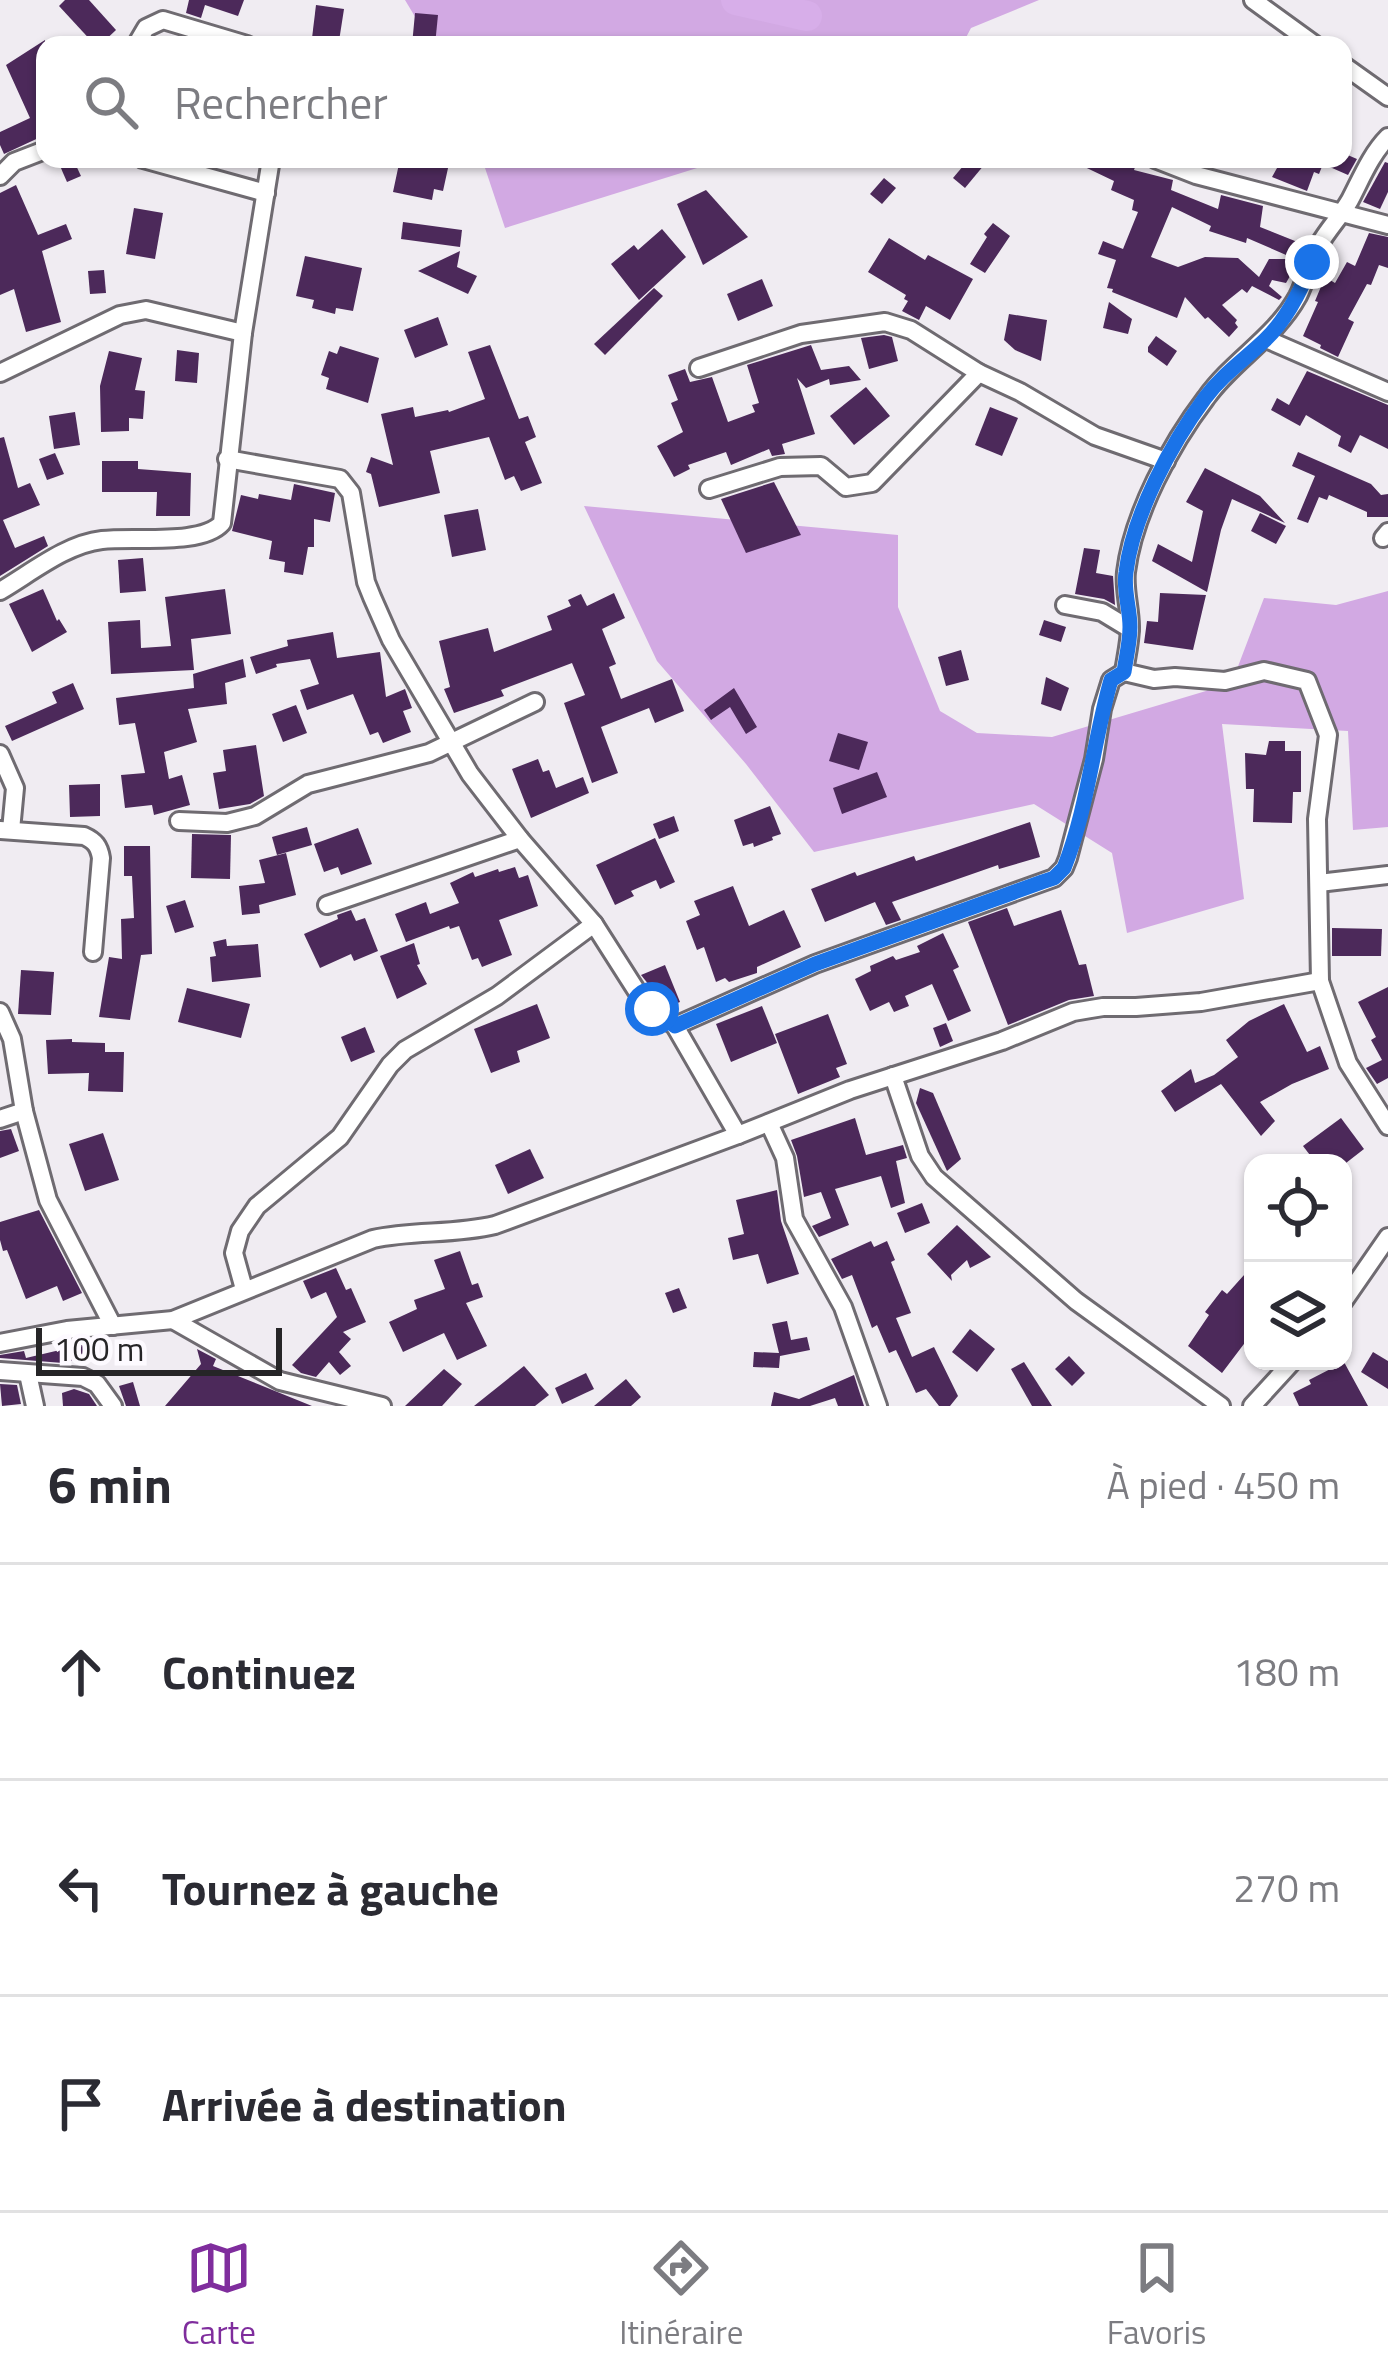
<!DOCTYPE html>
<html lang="fr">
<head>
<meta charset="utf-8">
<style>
  :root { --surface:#fff; --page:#f7f7f7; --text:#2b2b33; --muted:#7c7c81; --line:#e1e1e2; --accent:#7f2d9d }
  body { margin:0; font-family:"Titillium Web",sans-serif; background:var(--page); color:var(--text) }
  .controls { position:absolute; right:36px; bottom:36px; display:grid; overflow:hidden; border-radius:24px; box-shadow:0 3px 9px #0004 }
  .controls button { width:108px; height:108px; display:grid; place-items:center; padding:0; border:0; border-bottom:3px solid var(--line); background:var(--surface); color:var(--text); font:60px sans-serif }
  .scale { position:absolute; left:36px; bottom:30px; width:246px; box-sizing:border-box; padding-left:12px; border:6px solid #262527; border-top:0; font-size:33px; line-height:42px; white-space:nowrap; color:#262527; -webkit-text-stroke:9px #fdfaff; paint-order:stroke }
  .stop { position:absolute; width:36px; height:36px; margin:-27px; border:9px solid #1a73e8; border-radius:50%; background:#fff }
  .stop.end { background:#1a73e8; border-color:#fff; box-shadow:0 3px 12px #0008 }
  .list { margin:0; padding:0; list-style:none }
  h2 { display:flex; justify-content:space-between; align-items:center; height:156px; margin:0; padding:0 48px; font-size:51px }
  h2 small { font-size:39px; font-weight:400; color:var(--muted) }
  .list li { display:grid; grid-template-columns:78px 1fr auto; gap:36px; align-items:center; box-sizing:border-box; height:216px; padding:0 48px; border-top:3px solid var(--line) }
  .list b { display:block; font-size:45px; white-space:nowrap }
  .list em { font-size:39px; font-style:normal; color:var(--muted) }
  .icon { flex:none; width:66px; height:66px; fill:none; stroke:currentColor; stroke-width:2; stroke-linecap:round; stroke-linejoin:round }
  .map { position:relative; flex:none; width:1388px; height:1406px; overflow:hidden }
  .search { position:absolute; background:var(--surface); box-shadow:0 3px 9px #0004; left:36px; right:36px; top:36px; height:132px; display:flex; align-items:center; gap:30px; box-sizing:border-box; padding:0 42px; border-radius:24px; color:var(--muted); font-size:45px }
  .sheet { height:804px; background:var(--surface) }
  nav { display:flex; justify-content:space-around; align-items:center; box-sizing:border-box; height:168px; border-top:3px solid var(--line); background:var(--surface); font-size:33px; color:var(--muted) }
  nav a { display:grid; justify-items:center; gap:6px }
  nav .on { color:var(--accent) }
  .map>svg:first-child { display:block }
  .forest { fill:#d2a9e3 }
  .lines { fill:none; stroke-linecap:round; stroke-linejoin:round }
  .river { stroke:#d7aee9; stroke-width:30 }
  .building { fill:#4c295a }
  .minor-casing { stroke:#6f6b71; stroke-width:22 }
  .minor { stroke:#fff; stroke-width:16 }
  .route { stroke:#1a73e8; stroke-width:15 }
</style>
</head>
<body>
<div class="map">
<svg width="1388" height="1406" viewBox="0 0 1388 1406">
  <rect width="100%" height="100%" fill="#f0ecf2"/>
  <g class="forest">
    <polygon points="405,0 1039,0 971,28 962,45 432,45"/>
    <polygon points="482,159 726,159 505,228"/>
    <polygon points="584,506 898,535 898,607 940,711 977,733 1052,737 1206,691 1237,669 1264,598 1336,605 1388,591 1388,827 1353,830 1348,731 1222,724 1244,899 1127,933 1112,853 1034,804 814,852 746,764 657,661"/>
  </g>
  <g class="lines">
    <polyline class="river" points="736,0 807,16"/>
  </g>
  <g class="building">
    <polygon points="65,0 89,0 116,30 100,45 95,45 59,6"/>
    <polygon points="189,0 244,0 238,16 205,5 201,18 186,13"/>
    <polygon points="316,5 344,9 339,41 312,38"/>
    <polygon points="415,13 438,15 435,45 412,45"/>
    <polygon points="45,40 45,135 4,154 0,145 0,132 30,118 6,65"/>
    <polygon points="1343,153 1357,159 1348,175 1323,164 1319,174 1314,172 1307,191 1272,177 1282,159 1343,159"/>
    <polygon points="57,159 73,159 81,176 67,182"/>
    <polygon points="400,159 450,159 443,191 434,189 432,200 393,192"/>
    <polygon points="969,159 989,159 965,188 953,178"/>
    <polygon points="1068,159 1138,159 1134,170 1173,180 1171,190 1218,209 1221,195 1263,206 1260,227 1300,243 1293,258 1247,238 1246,243 1209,231 1211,226 1172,207 1151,257 1178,267 1205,257 1238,258 1259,277 1269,259 1289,259 1297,264 1286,283 1272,280 1269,286 1282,297 1279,300 1252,286 1247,293 1242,289 1222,305 1237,320 1235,323 1238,327 1229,337 1208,317 1205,319 1185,297 1177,318 1112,292 1113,289 1107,288 1116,260 1098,254 1103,241 1123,249 1138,212 1132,210 1134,200 1111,190 1114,181"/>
    <polygon points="1385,162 1388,163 1388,192 1380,209 1363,202"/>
    <polygon points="884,178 896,188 882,204 870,194"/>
    <polygon points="16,185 38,235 66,224 72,239 42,251 61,322 26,332 14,289 0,295 0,193"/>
    <polygon points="706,190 748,237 703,265 677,204"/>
    <polygon points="134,208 163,213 155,259 126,254"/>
    <polygon points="403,222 462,230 460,247 401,239"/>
    <polygon points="993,223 1010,236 985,273 970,264 987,237 984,234"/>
    <polygon points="662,229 686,257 639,300 611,264 634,245 638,250"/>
    <polygon points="1369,233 1388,237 1388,268 1379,265 1371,285 1367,284 1348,319 1354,322 1338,357 1320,348 1321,345 1303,336 1318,302 1315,301 1325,277 1335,283 1347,262 1355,266"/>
    <polygon points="889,238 925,260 928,255 973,279 950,320 926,306 919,320 902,311 908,301 904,299 906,295 868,272"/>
    <polygon points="460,251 457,267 477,276 468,294 418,271"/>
    <polygon points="305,256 362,268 353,311 336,308 335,314 312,308 314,300 296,296"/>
    <polygon points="104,270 106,293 90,294 88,271"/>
    <polygon points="762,279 773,306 738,321 727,294"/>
    <polygon points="654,288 663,296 605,355 594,344"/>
    <polygon points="1109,302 1132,319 1128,334 1103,328"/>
    <polygon points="1009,314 1047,320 1041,361 1015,350 1004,340"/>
    <polygon points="438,317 448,345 415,358 404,330"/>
    <polygon points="884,335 892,337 898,361 869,369 861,338"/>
    <polygon points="1156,336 1177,351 1167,366 1148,352 1148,347"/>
    <polygon points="490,345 519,419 528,416 536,437 525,442 542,483 521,491 514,476 505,480 489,437 430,451 440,493 379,507 371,474 366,472 371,457 393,465 381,414 413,407 415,417 448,410 449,412 485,399 468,352"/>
    <polygon points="811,345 821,370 849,366 861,380 830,385 829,379 806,388 797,378 815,434 782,444 785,454 772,456 769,449 731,465 726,452 688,465 690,469 674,477 657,446 683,432 671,403 678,400 668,375 685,369 690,382 712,377 728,422 755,412 752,405 759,403 747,365"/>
    <polygon points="340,346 379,358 368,403 326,389 329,378 321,375 329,351 337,354"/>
    <polygon points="177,350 199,353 197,383 175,381"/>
    <polygon points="109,351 142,358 135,390 145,391 143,419 129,418 129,431 101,432 100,386"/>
    <polygon points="1307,371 1388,405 1388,449 1360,435 1351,453 1338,446 1341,436 1306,415 1300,426 1271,410 1277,398 1289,405"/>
    <polygon points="866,387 890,416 854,445 830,416"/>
    <polygon points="990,407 1018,418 1002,456 975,445"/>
    <polygon points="75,412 80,445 54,449 49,416"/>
    <polygon points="4,437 18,488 30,483 40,505 3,520 15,548 44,536 48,546 0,576 0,438"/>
    <polygon points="1298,452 1371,484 1381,495 1388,494 1388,517 1367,517 1367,512 1329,495 1327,500 1319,497 1308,523 1297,519 1315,476 1292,466"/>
    <polygon points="55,453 64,474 47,480 39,459"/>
    <polygon points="102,461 138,461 138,469 191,473 190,516 156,516 157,492 102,492"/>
    <polygon points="1205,468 1260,496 1285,523 1232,499 1221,530 1207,592 1152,561 1158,544 1192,562 1203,511 1186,502"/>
    <polygon points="774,482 801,535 746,553 721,499"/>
    <polygon points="294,484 335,493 330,522 314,519 314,547 308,547 303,575 284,572 285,562 269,559 272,541 232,531 241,495 258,499 259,494 291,500"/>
    <polygon points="478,509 486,550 452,557 444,515"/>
    <polygon points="1260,513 1286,526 1276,544 1251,531"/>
    <polygon points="1084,548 1100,550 1096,573 1113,576 1115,605 1104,599 1075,594"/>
    <polygon points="143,558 146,591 120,593 118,560"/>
    <polygon points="43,589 57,621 59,619 67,632 32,652 9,604"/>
    <polygon points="225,589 231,634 191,639 194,670 111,674 108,622 140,620 141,648 171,646 165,597"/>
    <polygon points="614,593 625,618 602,629 616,664 609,667 621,699 672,679 684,711 655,723 649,708 601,727 618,773 592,783 564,703 585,695 572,663 501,690 504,696 454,713 444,689 450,687 439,641 488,628 494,652 552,630 547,616 571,606 568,600 581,594 587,606"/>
    <polygon points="1160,593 1206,595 1193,650 1144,643 1147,621 1158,622"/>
    <polygon points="1044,620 1066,627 1061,642 1039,635"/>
    <polygon points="333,632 337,658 380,652 386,697 405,689 412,708 403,711 411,732 383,743 378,732 370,735 353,694 307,710 300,690 319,684 310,659 276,664 277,667 256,674 250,657 288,646 287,640"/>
    <polygon points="961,650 969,680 946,686 938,657"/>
    <polygon points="243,659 246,677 225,683 227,704 188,709 197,742 164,752 169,779 182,775 190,805 154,815 152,805 125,808 121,775 145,773 135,723 119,725 116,698 194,688 193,674"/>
    <polygon points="1046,677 1069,688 1061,711 1041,704"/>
    <polygon points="73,683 84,709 12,741 5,726 57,703 52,692"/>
    <polygon points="734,688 757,727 746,734 730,707 711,720 704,710"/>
    <polygon points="296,705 307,733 283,742 272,714"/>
    <polygon points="838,733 868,742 859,770 829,761"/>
    <polygon points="1269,741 1285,741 1285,751 1301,751 1301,792 1293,792 1292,823 1253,822 1254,789 1246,789 1245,753 1266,755"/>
    <polygon points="256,745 264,796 250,804 219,809 213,773 226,771 223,750"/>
    <polygon points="538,759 543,772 549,770 556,788 583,777 589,793 531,818 512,769"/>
    <polygon points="877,772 887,797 842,814 833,788"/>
    <polygon points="100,784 100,816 70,817 69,785"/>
    <polygon points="770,806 781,834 772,837 773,840 754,847 753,843 743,846 734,820"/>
    <polygon points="674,816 679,831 659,839 653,824"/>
    <polygon points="1030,822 1040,857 999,869 998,865 892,902 901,920 886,925 875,902 825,922 811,889 855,872 857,876 914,856 916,861"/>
    <polygon points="307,827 312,845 277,855 272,837"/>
    <polygon points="358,828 372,864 341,875 338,867 324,872 314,844"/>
    <polygon points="192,834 231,835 230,879 191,878"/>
    <polygon points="655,838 675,882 660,889 656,880 631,891 634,896 615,905 596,865"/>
    <polygon points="124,846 150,846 152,954 141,955 130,1020 99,1017 109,957 122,959 121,919 134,918 132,876 124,876"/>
    <polygon points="286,853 296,895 259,905 260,913 242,915 239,886 265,883 259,860"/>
    <polygon points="515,867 519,878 528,875 538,906 499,920 512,955 482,967 478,958 472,960 459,926 450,929 449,926 406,942 395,914 426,902 430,914 459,903 450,883 473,872 475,877 498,869 499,872"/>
    <polygon points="733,886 749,926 784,910 801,947 757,967 757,973 729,982 725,978 716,982 704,947 697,950 686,921 700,915 694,901"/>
    <polygon points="185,900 194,927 175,933 166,906"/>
    <polygon points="1007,908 1014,926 1061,910 1079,965 1086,964 1094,996 1069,1000 1008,1025 968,922"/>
    <polygon points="351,910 356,921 365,918 378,951 354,961 351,954 320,968 304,934 338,919 337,915"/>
    <polygon points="1332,928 1382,929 1381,956 1332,956"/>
    <polygon points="943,933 959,967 953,970 971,1011 948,1021 932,984 905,996 909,1006 894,1012 889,1002 870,1011 855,979 871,971 870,966 893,956 896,960 920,952 917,946"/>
    <polygon points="226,939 227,946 258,944 261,977 212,982 210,957 216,956 213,942"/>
    <polygon points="414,943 420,964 417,965 427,984 397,999 380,956"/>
    <polygon points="665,965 680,1002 670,1006 661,1000 641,975"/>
    <polygon points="21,970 54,972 51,1015 18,1014"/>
    <polygon points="1388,987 1388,1078 1377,1084 1366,1068 1382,1060 1371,1040 1376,1037 1358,1002"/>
    <polygon points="187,988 250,1004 241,1038 178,1022"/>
    <polygon points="537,1004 550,1038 517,1051 520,1062 491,1073 474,1029"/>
    <polygon points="1284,1004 1307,1052 1320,1046 1329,1069 1292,1084 1260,1102 1275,1121 1261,1136 1221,1084 1175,1112 1161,1091 1191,1069 1195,1083 1214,1075 1238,1057 1226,1040 1249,1021"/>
    <polygon points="762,1006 777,1043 731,1062 716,1024"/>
    <polygon points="828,1014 847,1064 836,1068 840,1077 798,1094 775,1034"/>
    <polygon points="946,1023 953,1041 940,1047 933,1028"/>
    <polygon points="365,1027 375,1052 351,1062 341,1037"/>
    <polygon points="72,1039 72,1042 105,1043 105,1052 124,1052 123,1092 88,1091 89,1073 48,1074 46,1040"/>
    <polygon points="920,1088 933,1093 961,1159 947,1171 916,1103"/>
    <polygon points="855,1118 866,1155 903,1145 907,1158 896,1161 905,1203 891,1208 881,1176 835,1189 849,1225 819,1237 812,1226 831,1218 821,1192 804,1197 797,1156 791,1140"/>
    <polygon points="1341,1118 1364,1149 1346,1163 1316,1163 1303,1146"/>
    <polygon points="11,1129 19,1151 0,1158 0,1131"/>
    <polygon points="103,1133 119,1180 85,1191 69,1144"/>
    <polygon points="530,1149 544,1178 508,1194 495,1165"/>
    <polygon points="777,1190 781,1221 799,1274 767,1284 758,1254 733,1260 728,1238 744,1234 736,1200"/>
    <polygon points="922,1203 930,1223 905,1233 897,1213"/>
    <polygon points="39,1210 82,1293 63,1301 57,1286 26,1299 7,1250 3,1251 0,1240 0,1222"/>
    <polygon points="957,1225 991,1257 970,1268 967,1260 951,1275 952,1281 927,1254"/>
    <polygon points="871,1241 874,1247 887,1241 895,1260 891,1262 911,1313 896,1318 912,1357 934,1347 958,1396 950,1406 939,1406 926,1389 916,1393 896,1350 889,1353 877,1325 872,1328 852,1275 842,1279 831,1259"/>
    <polygon points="460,1251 472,1285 478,1283 483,1297 466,1303 487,1346 457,1360 444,1333 403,1352 389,1322 417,1309 414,1300 445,1289 434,1260"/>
    <polygon points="1253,1265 1253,1332 1222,1373 1188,1346 1209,1315 1205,1312 1222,1290 1227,1294"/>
    <polygon points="336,1268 346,1290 351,1288 366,1322 343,1332 351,1339 339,1352 351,1366 340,1375 329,1362 316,1377 301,1373 292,1365 337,1317 326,1292 311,1299 303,1281"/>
    <polygon points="679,1288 687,1308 673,1313 665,1293"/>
    <polygon points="787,1321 791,1340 807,1337 810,1350 780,1356 779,1368 753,1367 754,1352 779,1353 772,1324"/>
    <polygon points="970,1329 995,1349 977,1372 952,1352"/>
    <polygon points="98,1341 99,1354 63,1363 0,1358 0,1355 24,1351 26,1358"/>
    <polygon points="197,1349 216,1359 213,1366 312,1406 165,1406 201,1364"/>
    <polygon points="1373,1352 1388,1361 1388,1389 1361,1372"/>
    <polygon points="1069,1356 1085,1373 1072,1386 1055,1369"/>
    <polygon points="1024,1362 1052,1406 1032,1406 1011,1369"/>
    <polygon points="1344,1362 1368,1406 1299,1406 1293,1393 1311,1384 1309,1380"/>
    <polygon points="524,1366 549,1395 535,1406 474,1406"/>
    <polygon points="444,1369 462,1384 442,1406 405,1406"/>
    <polygon points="586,1373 594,1389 562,1404 555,1388"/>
    <polygon points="854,1375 864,1406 838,1406 835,1398 810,1406 771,1406 774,1392 799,1399"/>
    <polygon points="626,1379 641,1397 631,1406 594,1406"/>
    <polygon points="133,1382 140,1406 126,1406 119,1386"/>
    <polygon points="0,1384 17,1385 21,1404 2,1406"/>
    <polygon points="74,1389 89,1394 97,1406 63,1406 62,1393"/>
  </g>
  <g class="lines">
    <defs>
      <g id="minor">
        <polyline points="1253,0 1315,45"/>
        <polyline points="136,45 146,28 163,20 247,45"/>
        <polyline points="1343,65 1388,97"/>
        <path d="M1388 137C1371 154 1361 179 1350 200 1341 216 1328 229 1319 245 1310 261 1306 280 1298 296 1275 338 1233 360 1206 398 1171 444 1133 514 1126 572 1124 590 1130 608 1130 627 1130 642 1126 658 1124 672L1154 679 1175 677 1225 681 1264 671 1307 681 1328 735 1317 819 1320 981 1348 1063 1388 1126"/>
        <polyline points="143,159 266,193"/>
        <polyline points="1155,159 1196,175 1388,225"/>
        <polyline points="0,176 14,162 45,150"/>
        <polyline points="1266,339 1388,392"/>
        <polyline points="699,368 801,334 885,322 911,330 979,373 1020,392 1095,436 1166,461"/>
        <polyline points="0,373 120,315 146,310 243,333"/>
        <polyline points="227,459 340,479 351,493 366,582 372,597 391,640 470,774 520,839 594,924 638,993 652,1009 675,1026 738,1135"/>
        <polyline points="709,489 780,467 821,466 846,487 872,483 979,373"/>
        <polyline points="1383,538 1388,532"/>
        <path d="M0 591C31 573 66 544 102 540 133 536 202 546 222 523L243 333 271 159"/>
        <polyline points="1065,605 1102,612 1130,629"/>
        <polyline points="0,754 15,788 11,830"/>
        <polyline points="179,821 227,823 255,816 308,784 429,753 535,702"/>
        <path d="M0 830 84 836C95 841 99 846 101 858L93 952"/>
        <polyline points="1319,883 1388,875"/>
        <polyline points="327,905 520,839"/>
        <polyline points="0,1012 12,1039 24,1111 48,1200 113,1326"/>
        <polyline points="675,1026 815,964 1054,878 1064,868 1068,858 1094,759 1102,709 1111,680 1124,672"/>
        <polyline points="893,1076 920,1156 934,1177 1076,1301 1221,1406"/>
        <polyline points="0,1119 24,1111"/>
        <polyline points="769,1123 785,1158 794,1219 843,1307 878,1406"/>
        <polyline points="244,1289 234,1253 240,1231 257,1206 340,1137 390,1065 405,1050 497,996 594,924"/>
        <polyline points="1343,1302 1388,1237"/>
        <polyline points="173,1320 280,1381 382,1406"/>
        <path d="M0 1343 67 1330 173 1320 373 1239C413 1230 454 1235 495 1225L738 1135 850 1090 1002 1041 1073 1012 1103 1007H1136L1201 1002 1320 981"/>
        <polyline points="0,1371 83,1377 97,1384 113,1406"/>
        <polyline points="28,1374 35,1406"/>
        <polyline points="1252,1406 1293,1361"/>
      </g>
    </defs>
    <use href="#minor" class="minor-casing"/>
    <use href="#minor" class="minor"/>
  </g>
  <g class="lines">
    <path class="route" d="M652 1009 675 1026 815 964 1042 882 1054 878 1064 868C1088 808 1093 742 1111 680L1124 672C1126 658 1130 642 1130 627 1130 608 1123 590 1126 572 1133 515 1171 444 1205 398 1222 375 1244 360 1265 340 1287 319 1301 291 1312 262"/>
  </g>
</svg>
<div class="controls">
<button><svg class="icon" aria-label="locate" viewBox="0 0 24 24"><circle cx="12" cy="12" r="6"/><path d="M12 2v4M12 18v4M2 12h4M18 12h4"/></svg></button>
<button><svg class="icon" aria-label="layers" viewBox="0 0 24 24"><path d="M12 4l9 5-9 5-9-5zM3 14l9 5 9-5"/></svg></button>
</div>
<div class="scale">100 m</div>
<div class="stop" style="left:652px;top:1009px"></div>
<div class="stop end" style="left:1312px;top:262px"></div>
<div class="search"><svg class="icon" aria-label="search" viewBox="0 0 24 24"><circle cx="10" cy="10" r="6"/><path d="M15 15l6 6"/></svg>Rechercher</div>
</div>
<section class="sheet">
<h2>6 min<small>À pied · 450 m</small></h2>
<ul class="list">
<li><svg class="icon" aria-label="ahead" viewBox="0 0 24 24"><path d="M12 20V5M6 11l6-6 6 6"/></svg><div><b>Continuez</b></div><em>180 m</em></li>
<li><svg class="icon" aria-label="left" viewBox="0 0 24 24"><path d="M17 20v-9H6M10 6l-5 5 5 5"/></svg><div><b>Tournez à gauche</b></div><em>270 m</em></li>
<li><svg class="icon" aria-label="arrive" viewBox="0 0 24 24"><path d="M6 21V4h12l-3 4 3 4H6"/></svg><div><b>Arrivée à destination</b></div></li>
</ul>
</section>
<nav>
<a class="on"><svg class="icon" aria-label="map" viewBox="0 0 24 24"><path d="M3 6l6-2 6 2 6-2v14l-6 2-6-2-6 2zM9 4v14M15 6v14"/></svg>Carte</a>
<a><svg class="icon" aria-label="directions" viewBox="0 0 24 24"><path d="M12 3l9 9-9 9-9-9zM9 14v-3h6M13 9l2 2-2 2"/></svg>Itinéraire</a>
<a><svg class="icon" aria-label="saved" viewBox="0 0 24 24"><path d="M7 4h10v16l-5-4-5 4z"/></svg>Favoris</a>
</nav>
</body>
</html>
